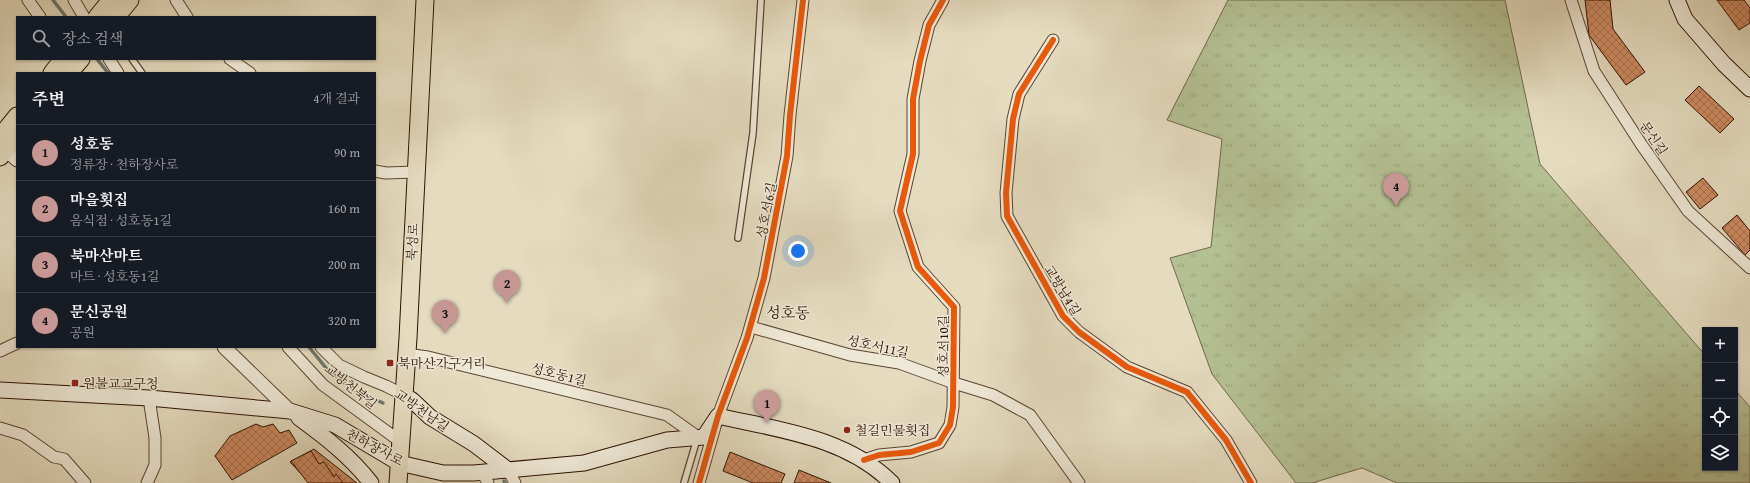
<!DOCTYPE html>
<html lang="ko">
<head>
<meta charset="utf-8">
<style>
  :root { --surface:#171b24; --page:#242831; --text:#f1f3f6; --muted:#9ea1a6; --line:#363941; --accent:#c59692 }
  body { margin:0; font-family:"Gentium Book Plus","Noto Serif KR",serif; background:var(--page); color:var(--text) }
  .controls { position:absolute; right:12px; bottom:12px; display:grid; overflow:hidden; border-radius:0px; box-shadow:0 1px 3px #0004 }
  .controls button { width:36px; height:36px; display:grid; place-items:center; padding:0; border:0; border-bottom:1px solid var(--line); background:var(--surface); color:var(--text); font:20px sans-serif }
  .you { position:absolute; left:798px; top:251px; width:14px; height:14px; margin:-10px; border:3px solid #fff; border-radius:50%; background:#1a73e8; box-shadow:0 0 0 6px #1a73e833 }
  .badge { display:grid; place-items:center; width:26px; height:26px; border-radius:50%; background:var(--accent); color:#111; font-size:13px; font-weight:700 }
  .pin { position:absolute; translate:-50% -33px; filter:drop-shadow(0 1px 2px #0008) }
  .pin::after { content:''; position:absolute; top:21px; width:14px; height:12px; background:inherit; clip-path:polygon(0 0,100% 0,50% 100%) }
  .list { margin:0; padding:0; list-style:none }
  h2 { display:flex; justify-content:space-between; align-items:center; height:52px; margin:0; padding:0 16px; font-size:17px }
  h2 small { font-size:13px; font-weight:400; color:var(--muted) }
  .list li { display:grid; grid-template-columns:26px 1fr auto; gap:12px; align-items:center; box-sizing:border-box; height:56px; padding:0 16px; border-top:1px solid var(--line) }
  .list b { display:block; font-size:15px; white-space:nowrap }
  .list p { margin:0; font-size:13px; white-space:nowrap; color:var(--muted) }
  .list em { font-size:13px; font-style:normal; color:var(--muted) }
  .icon { flex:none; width:22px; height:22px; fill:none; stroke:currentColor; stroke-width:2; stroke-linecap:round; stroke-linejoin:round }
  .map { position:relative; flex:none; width:1750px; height:483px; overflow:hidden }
  .search { position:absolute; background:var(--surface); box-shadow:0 1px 3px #0004; left:16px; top:16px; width:360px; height:44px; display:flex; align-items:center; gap:10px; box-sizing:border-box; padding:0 14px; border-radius:0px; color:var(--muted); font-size:15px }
  .panel { position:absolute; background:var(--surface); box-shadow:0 1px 3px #0004; left:16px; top:72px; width:360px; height:276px; border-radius:0px }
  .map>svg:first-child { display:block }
  .grass { fill:url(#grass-tufts); stroke:#71684a }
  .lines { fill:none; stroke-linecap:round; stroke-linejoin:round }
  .stream { stroke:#6c766e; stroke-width:3.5 }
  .building { fill:url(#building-cross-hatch); stroke:#2e1101 }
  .service-casing { stroke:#5c4431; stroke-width:8 }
  .minor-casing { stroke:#5c4431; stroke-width:13 }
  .tertiary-casing { stroke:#5c4431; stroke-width:15 }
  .secondary-casing { stroke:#2e1101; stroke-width:17 }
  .primary-casing { stroke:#2e1101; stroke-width:19 }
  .service { stroke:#eee8d6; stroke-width:5.5 }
  .minor { stroke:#eee8d6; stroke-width:11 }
  .tertiary { stroke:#eee8d6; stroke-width:13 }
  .secondary { stroke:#eee8d6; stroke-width:15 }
  .primary { stroke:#e5dcc0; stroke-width:17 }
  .cycleway-casing { stroke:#eee8d6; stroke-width:8 }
  .cycleway { stroke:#e8590c; stroke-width:6 }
  .poi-dot { fill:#8f2418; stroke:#eee8d6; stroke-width:1.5 }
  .labels { text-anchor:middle; stroke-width:3; stroke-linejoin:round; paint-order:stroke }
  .street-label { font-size:13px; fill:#2e1101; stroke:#eee8d6 }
  .poi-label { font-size:13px; fill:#2e1101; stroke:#eee8d6; text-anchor:start }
  .quarter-label { font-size:15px; fill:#2e1101; stroke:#eee8d6 }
</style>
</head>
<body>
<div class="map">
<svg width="1750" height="483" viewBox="0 0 1750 483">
  <defs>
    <pattern id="grass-tufts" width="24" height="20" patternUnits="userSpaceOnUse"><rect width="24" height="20" fill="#b4c093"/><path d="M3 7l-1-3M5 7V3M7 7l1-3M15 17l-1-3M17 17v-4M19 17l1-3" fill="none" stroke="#9ba47d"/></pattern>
    <pattern id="building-cross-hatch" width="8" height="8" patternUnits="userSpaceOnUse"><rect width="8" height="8" fill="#ce8b62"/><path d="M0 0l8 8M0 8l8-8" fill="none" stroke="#a8704e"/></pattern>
  </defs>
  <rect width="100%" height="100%" fill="#e5dcc0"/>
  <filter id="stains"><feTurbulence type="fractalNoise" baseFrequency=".005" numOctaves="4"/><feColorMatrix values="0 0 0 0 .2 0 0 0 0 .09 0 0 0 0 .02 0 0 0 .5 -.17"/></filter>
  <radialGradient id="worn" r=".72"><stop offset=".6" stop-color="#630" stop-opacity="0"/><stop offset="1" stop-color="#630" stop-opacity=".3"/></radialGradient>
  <polygon class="grass" points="1228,0 1505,0 1540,164 1705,355 1705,468 1735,468 1735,390 1750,407 1750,483 1397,483 1362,468 1312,483 1296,483 1212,374 1170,258 1211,247 1222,139 1167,120"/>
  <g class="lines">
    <g class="stream">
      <polyline points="53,0 66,17"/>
      <polyline points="97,59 108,73"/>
      <polyline points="309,347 326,368 352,389 383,403"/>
      <polyline points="504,481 505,483"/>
    </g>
  </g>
  <g class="building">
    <polygon points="1585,0 1610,0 1613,29 1645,72 1626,85 1589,35"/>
    <polygon points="1717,0 1744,0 1750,8 1750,23 1739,30"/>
    <polygon points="1699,86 1734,119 1720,133 1685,100"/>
    <polygon points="1703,178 1718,195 1700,209 1686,192"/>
    <polygon points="1737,215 1750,231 1750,250 1745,255 1722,228"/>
    <polygon points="256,424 263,427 273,424 280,433 289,430 297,443 232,480 215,456 230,436"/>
    <polygon points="314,449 357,483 310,483 290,462"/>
    <polygon points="311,451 319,464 324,462 334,477 336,474 343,483 308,483 291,461"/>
    <polygon points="730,452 785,474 781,483 753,483 723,471"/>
    <polygon points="799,470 831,483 794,483"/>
  </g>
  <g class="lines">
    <defs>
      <g id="service">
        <polyline points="132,59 142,73"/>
        <polyline points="738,238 753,133 761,0"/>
        <polyline points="684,483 697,439"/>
      </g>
      <g id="minor">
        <polyline points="28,0 40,17"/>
        <polyline points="74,0 84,17"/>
        <polyline points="176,0 187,17"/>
        <polyline points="1571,0 1594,71 1641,144 1688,211 1750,268"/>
        <polyline points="1053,40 1019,94 1013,119 1006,193 1007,216 1063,316 1079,332 1127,367 1187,392 1226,440 1251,483"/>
        <polyline points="109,59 118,73"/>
        <polyline points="230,59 250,73"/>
        <polyline points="375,171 386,173 416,172"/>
        <polyline points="751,327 850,355 899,363 954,383 993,395 1030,415 1079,483"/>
        <polyline points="288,347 323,385 401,442"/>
        <polyline points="321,347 339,365 364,377 386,386 404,395"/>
        <polyline points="0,351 17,343"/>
        <polyline points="406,354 428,357 667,415 698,437"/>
        <polyline points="0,428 23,435 54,457 64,459 85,483"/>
        <polyline points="864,460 879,455 911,452 939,443 950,425 953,407 954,307 918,267 900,211 913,154 913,99 920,61 929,25 943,0"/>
        <polyline points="508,470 515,483"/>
        <polyline points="482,472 488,483"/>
        <polyline points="147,483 155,465 155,438 149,398"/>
        <polyline points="699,483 718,416 747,338 764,278 787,156 790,115 803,0"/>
      </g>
      <g id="tertiary">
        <polyline points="0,145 17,160"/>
        <polyline points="224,347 290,411"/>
      </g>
      <g id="secondary">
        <polyline points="1677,0 1685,19 1724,64 1750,89"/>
        <path d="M0 390 149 398 290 411 335 425 399 463 443 473H474L584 463 667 440 704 437 718 416C779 430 846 437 892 483"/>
        <polyline points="404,395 412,400 430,417 474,444 508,470"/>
        <path d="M299 418C325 437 351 457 371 483"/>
      </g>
      <g id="primary">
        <polyline points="97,17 111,0"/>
        <polyline points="116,17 130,0"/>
        <polyline points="52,73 63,59"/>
        <polyline points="69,73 81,59"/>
        <polyline points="0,137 17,116"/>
        <polyline points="0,157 17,136"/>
        <polyline points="398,483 408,338 425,0"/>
      </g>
    </defs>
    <use href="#service" class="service-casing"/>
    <use href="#minor" class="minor-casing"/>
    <use href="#tertiary" class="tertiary-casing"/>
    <use href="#secondary" class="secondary-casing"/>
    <use href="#primary" class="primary-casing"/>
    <use href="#service" class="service"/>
    <use href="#minor" class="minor"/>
    <use href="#tertiary" class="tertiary"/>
    <use href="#secondary" class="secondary"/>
    <use href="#primary" class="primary"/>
    <defs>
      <g id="cycleway">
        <polyline points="1053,40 1019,94 1013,119 1006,193 1007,216 1063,316 1079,332 1127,367 1187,392 1226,440 1251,483"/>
        <polyline points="864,460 879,455 911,452 939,443 950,425 953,407 954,307 918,267 900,211 913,154 913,99 920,61 929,25 943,0"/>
        <polyline points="699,483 718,416 747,338 764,278 787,156 790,115 803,0"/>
      </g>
    </defs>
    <use href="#cycleway" class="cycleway-casing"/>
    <use href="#cycleway" class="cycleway"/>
  </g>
  <g class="poi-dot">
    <rect x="386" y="359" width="8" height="8" rx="2"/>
    <rect x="71" y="379" width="8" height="8" rx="2"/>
    <circle cx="847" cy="430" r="4"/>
  </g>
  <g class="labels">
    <g class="street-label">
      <text transform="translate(1654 138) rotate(56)" y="5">문신길</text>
      <text transform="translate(766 210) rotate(-79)" y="5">성호서6길</text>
      <text transform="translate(412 242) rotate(-87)" y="5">북성로</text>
      <text transform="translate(1063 290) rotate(58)" y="5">교방남4길</text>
      <text transform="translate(878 346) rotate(12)" y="5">성호서11길</text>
      <text transform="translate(943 346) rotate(-90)" y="5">성호서10길</text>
      <text transform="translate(559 374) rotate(14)" y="5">성호동1길</text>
      <text transform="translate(351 386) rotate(39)" y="5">교방천북길</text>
      <text transform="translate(422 410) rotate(35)" y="5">교방천남길</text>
      <text transform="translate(375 447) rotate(28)" y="5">천하장사로</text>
    </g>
    <g class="poi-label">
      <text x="398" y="368">북마산가구거리</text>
      <text x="83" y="388">원불교교구청</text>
      <text x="855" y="435">철길민물횟집</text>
    </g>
    <g class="quarter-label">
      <text x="788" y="318">성호동</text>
    </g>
  </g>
  <rect width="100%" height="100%" filter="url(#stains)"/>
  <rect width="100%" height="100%" fill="url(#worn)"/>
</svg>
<div class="controls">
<button>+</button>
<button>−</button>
<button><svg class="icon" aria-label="locate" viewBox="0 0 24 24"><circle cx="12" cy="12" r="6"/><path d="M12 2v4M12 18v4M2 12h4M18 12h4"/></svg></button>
<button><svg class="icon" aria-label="layers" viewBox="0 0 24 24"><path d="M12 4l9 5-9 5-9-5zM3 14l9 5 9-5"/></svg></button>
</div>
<div class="you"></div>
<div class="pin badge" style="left:767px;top:423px">1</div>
<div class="pin badge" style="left:507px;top:303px">2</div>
<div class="pin badge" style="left:445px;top:333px">3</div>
<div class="pin badge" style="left:1396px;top:206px">4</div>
<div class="search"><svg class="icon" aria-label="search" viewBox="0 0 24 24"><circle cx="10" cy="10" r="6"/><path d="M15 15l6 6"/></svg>장소 검색</div>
<section class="panel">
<h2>주변<small>4개 결과</small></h2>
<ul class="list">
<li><span class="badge">1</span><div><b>성호동</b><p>정류장 · 천하장사로</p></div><em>90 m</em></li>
<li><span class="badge">2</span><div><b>마을횟집</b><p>음식점 · 성호동1길</p></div><em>160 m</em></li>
<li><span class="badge">3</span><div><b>북마산마트</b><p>마트 · 성호동1길</p></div><em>200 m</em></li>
<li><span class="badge">4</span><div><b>문신공원</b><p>공원</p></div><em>320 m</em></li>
</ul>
</section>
</div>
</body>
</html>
